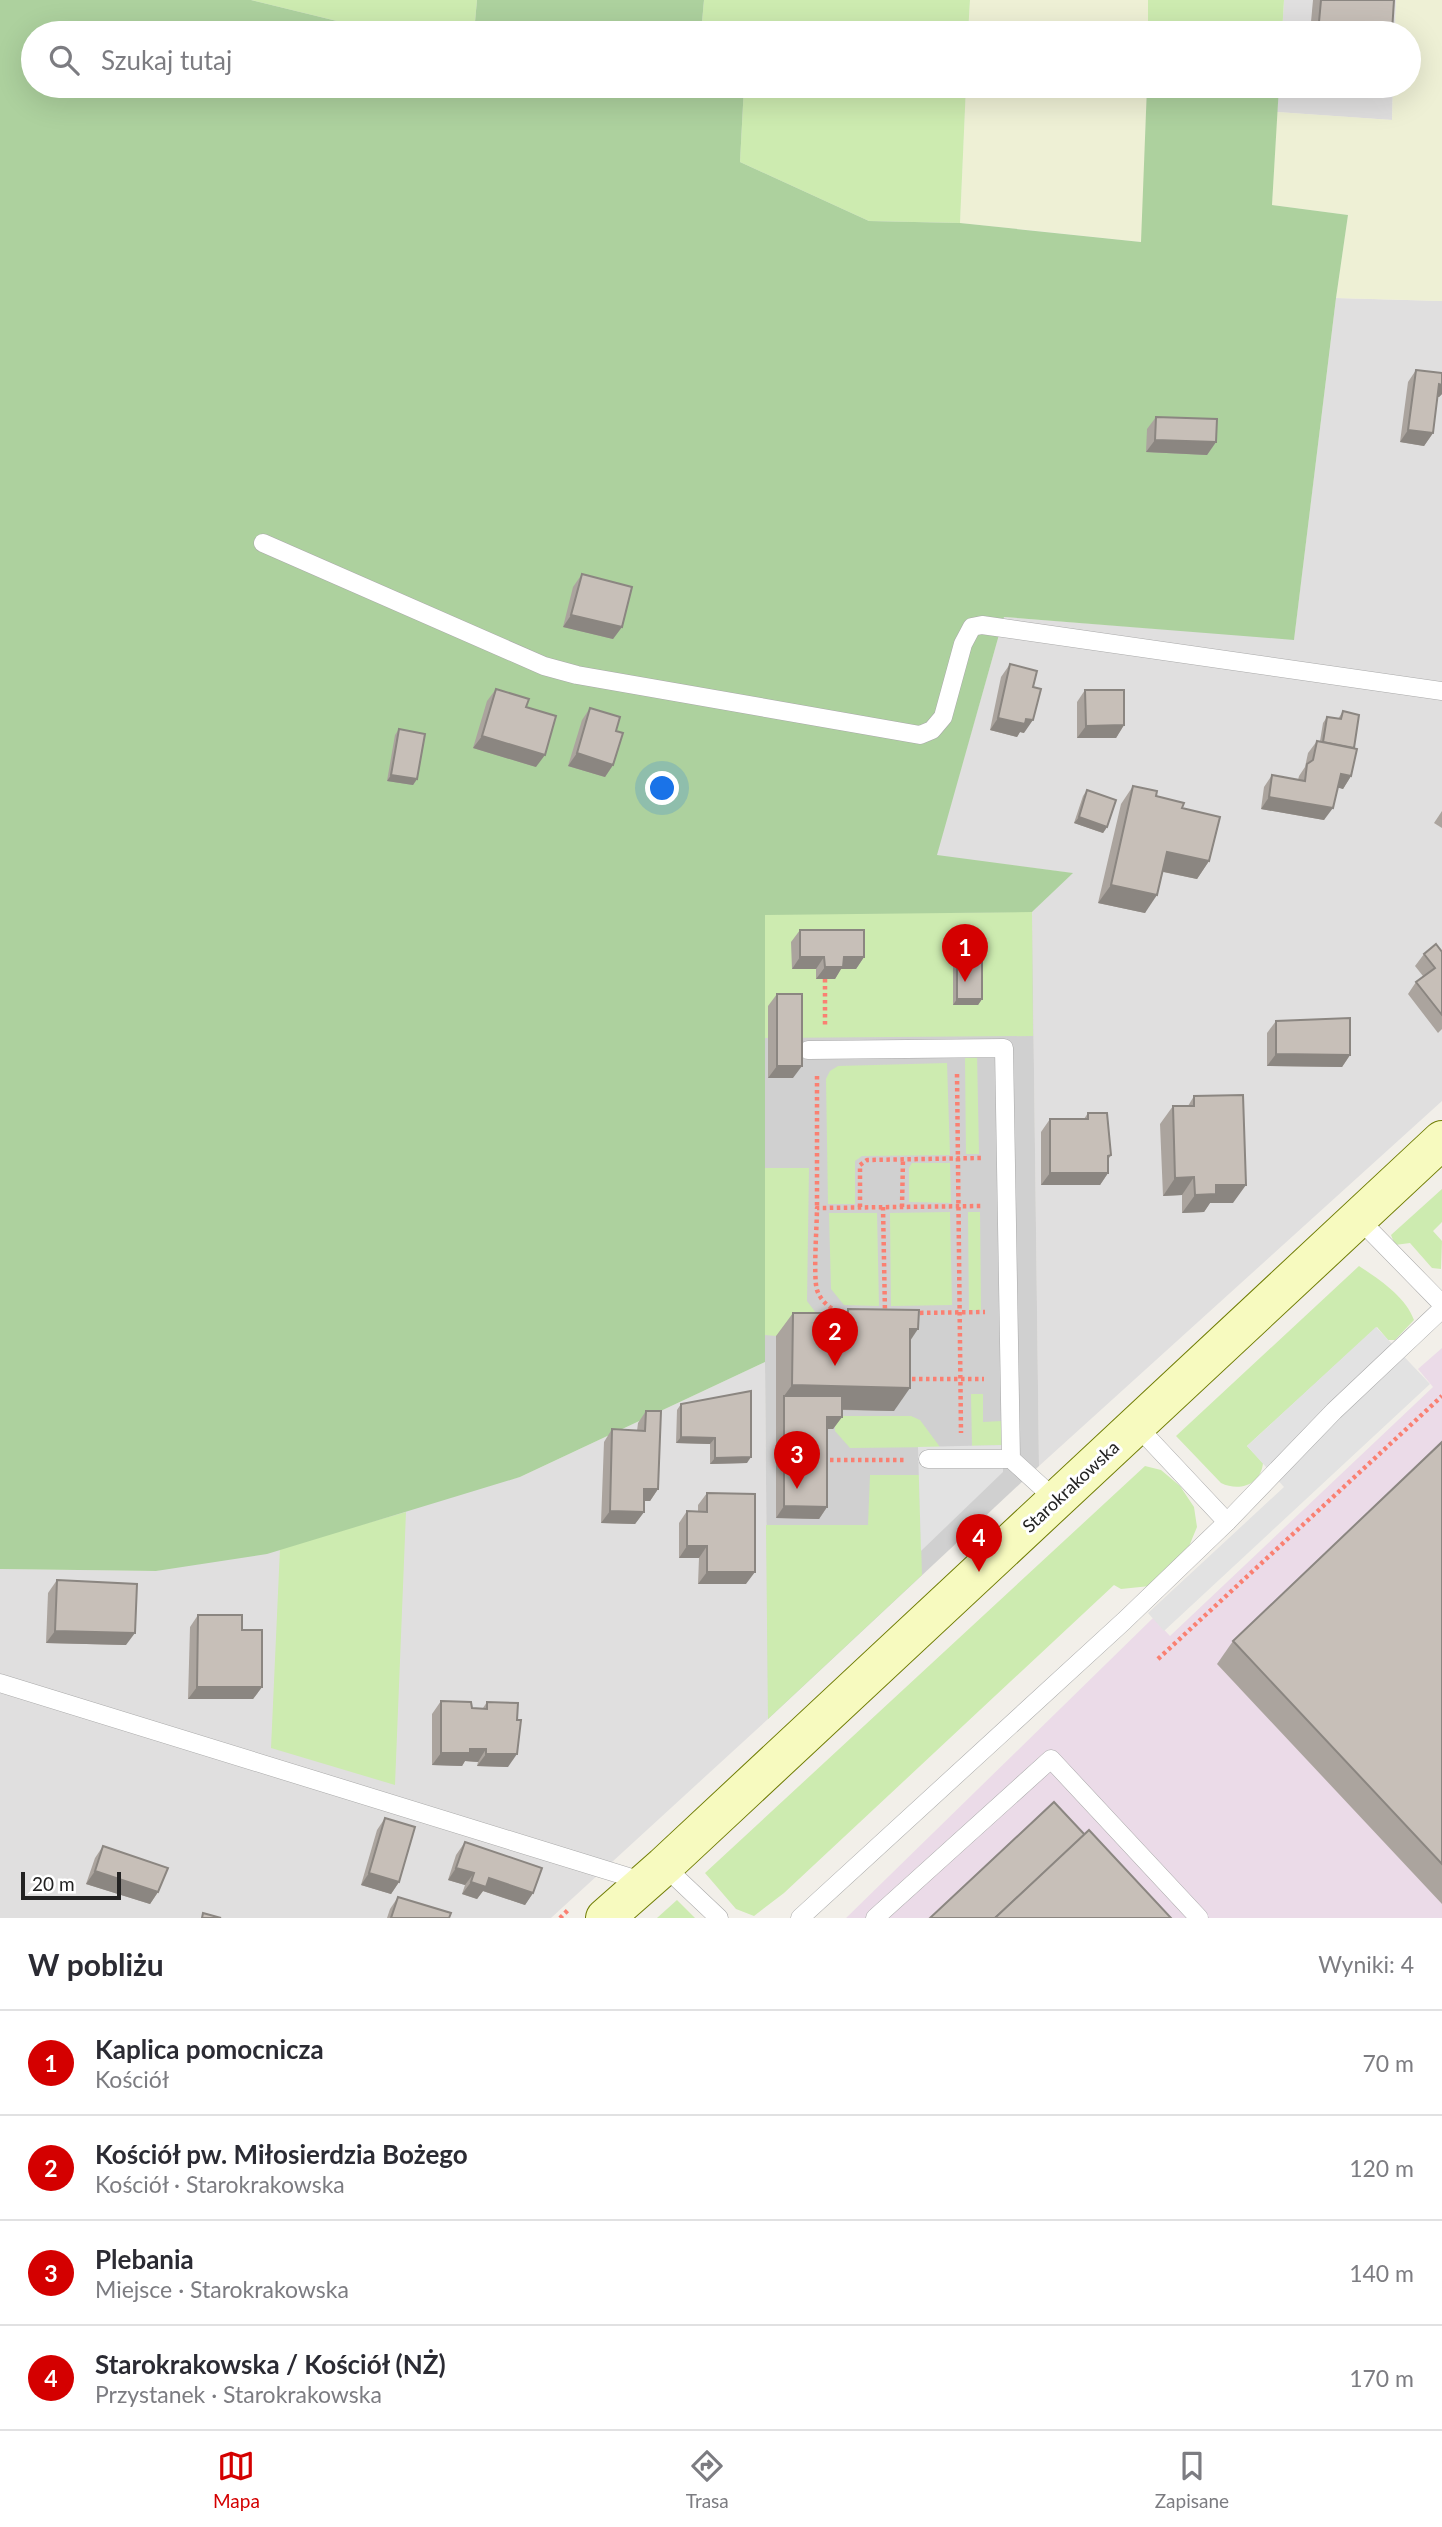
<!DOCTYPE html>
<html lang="pl">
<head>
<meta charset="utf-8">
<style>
  :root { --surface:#fff; --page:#f7f7f7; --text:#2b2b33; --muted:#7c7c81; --line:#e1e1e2; --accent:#d40000 }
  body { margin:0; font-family:Lato,sans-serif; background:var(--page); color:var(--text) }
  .scale { position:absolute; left:21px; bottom:18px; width:100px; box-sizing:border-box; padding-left:7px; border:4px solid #222; border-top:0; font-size:19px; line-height:24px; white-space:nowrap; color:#222; -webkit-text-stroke:5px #fff; paint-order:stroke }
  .you { position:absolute; left:663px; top:789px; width:24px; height:24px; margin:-18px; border:5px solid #fff; border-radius:50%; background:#1a73e8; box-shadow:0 0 0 10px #1a73e833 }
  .badge { display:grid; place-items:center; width:46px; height:46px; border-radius:50%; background:var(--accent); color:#fff; font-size:23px; font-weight:700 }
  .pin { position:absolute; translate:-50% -58px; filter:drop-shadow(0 2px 4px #0008) }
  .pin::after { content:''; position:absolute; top:37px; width:24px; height:21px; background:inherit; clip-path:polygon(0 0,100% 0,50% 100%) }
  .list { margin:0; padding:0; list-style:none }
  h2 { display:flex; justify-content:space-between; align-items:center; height:91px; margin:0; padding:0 28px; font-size:30px }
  h2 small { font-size:23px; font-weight:400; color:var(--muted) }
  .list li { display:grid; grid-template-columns:46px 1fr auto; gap:21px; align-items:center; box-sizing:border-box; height:105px; padding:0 28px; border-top:2px solid var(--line) }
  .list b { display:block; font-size:26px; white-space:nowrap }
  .list p { margin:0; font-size:23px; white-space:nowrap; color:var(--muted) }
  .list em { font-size:23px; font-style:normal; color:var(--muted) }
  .icon { flex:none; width:38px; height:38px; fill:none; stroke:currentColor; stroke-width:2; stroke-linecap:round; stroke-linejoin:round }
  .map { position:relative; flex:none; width:1442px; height:1918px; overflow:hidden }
  .search { position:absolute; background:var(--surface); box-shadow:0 7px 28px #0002; left:21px; right:21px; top:21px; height:77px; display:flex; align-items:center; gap:18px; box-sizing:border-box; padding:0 24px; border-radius:38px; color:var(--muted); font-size:26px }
  .sheet { height:511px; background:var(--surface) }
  nav { display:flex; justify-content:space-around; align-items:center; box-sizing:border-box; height:98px; border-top:2px solid var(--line); background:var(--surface); font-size:19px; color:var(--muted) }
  nav a { display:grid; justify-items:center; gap:4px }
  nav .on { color:var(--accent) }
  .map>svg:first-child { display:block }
  .residential { fill:#e0dfdf }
  .industrial { fill:#ebdbe8 }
  .religious { fill:#d0d0d0 }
  .farmland { fill:#eef0d5 }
  .grass { fill:#cdebb0 }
  .forest { fill:#add19e }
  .parking { fill:#e2e2e2 }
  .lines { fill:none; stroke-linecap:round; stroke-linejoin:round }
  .lane-casing { stroke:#a9a9a9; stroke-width:19 }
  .secondary-casing { stroke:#707d05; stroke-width:40 }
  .path { stroke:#fa8072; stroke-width:4.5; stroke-dasharray:3.5 3.5; stroke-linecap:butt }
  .lane { stroke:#fff; stroke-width:18 }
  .secondary { stroke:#f7fabf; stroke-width:38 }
  .wall { fill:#aba49e }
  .shaded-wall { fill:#8b8681 }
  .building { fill:#c7bfb8; stroke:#8b8681; stroke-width:2 }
  .labels { text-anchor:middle; stroke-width:6; stroke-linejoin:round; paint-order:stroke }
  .street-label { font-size:18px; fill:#222; stroke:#fff }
</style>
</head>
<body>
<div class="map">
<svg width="1442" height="1918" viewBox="0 0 1442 1918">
  <rect width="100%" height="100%" fill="#f2efe9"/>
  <g class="residential">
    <polygon points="1284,0 1396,0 1395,33 1282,33"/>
    <polygon points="1279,86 1393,86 1392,120 1277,112"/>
    <polygon points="1336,298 1442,301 1442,1101 1039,1466 1032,912 1072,873 936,856 1004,617 1294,639"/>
    <polygon points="765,1362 768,1719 551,1918 0,1918 0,1569 156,1571 520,1477"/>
  </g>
  <polygon class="industrial" points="1442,1348 1442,1918 846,1918 1153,1618 1170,1636 1433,1387 1418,1369"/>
  <polygon class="religious" points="1032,912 1039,1466 768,1719 765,1362 765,914"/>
  <g class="farmland">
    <polygon points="970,0 1148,0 1148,33 968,33"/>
    <polygon points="1396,0 1442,0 1442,301 1336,298 1348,215 1272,205 1277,112 1392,120 1393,86 1409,86 1409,33 1395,33"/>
    <polygon points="966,86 1147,86 1142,242 960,223"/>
  </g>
  <g class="grass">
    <polygon points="251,0 477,0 474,33 386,33"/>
    <polygon points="704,0 970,0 968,33 701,33"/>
    <polygon points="1148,0 1284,0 1282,33 1148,33"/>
    <polygon points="744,86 966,86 960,223 869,221 740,162"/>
    <polygon points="1032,912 1033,1036 765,1038 765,914"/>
    <polygon points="965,1055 977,1055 979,1154 966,1154"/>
    <polygon points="947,1063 950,1155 862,1156 855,1161 855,1204 828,1204 826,1079 830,1071 838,1066"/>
    <polygon points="912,1163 950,1163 951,1203 909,1202 909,1168"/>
    <polygon points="765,1168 809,1168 807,1301 816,1313 835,1320 776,1336 765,1335"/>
    <polygon points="1442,1189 1442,1222 1433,1231 1442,1241 1441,1269 1432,1268 1410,1243 1395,1245 1391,1235"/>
    <polygon points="950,1212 952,1305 891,1306 890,1213"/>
    <polygon points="968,1212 980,1212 981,1310 969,1310"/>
    <polygon points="829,1213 877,1213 879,1306 844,1305 831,1289"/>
    <path d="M1359 1266C1379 1279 1406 1297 1414 1320L1395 1340H1388L1377 1327 1247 1446 1263 1463C1261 1485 1239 1492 1221 1483L1176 1436Z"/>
    <polygon points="971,1394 983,1394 983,1422 1002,1421 1003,1445 972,1446"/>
    <polygon points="835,1416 911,1416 920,1420 940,1447 850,1448 835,1431"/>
    <polygon points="1145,1466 1161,1470 1180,1486 1194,1507 1197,1527 1185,1556 1150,1586 1121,1589 1114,1585 784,1893 754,1916 736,1909 705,1873"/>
    <polygon points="870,1475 919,1475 922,1575 768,1719 766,1525 868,1525"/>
    <polygon points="406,1512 395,1785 271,1748 280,1548"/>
    <polygon points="677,1900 695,1918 657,1918"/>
  </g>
  <g class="forest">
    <polygon points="0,0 251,0 386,33 33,33 33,86 744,86 740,162 869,221 960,223 1141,242 1147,86 1279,86 1272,205 1348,215 1336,298 1294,640 1004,617 937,855 1073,873 1032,912 765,915 765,1362 520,1477 267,1554 156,1571 0,1569"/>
    <polygon points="477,0 704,0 701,33 474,33"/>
  </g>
  <g class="parking">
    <polygon points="1376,1327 1430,1384 1164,1631 1148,1613 1284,1487 1247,1446"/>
    <polygon points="1003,1445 1003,1472 921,1551 918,1447"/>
  </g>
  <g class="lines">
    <defs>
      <g id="lane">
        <polyline points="263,543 544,666 577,675 920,735 932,730 943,717 963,644 972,627 982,625 1442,691"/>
        <polyline points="808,1050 1004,1048 1011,1459 1056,1500"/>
        <polyline points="1358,1218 1442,1304"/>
        <polyline points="1136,1425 1227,1522"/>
        <polyline points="928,1459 1011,1459"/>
        <polyline points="0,1683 645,1882"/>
        <polyline points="664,1866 719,1918"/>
        <polyline points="800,1918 1124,1621 1227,1522 1334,1411 1442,1309"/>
        <polyline points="875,1918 1051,1759 1199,1918"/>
      </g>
      <polyline id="secondary" points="605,1918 664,1866 1442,1140"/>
    </defs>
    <use href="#lane" class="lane-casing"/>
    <use href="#secondary" class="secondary-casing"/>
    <g class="path">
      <polyline points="825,979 825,1025"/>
      <polyline points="957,1074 961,1433"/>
      <polyline points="817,1076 817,1208"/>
      <polyline points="860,1207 860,1165 867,1160 981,1158"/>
      <polyline points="883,1207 885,1313"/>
      <polyline points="902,1207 903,1159"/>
      <path d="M845 1313C833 1312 821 1302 817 1290 813 1276 817 1225 817 1208L981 1206"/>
      <polyline points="913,1313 985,1312"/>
      <polyline points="905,1379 984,1379"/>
      <polyline points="823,1460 905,1460"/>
      <polyline points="1158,1659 1442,1396"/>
      <polyline points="560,1918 569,1909"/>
    </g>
    <use href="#lane" class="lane"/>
    <use href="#secondary" class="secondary"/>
  </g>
  <g class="wall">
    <polygon points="1313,0 1394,0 1391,33 1310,33"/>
    <polygon points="1416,370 1442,373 1442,394 1439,397 1437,397 1433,433 1424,446 1400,442 1408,382"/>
    <polygon points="1156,417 1216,442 1207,455 1146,452 1147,429"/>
    <polygon points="582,574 622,627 613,639 563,627 573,587"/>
    <polygon points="1010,664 1024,733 1020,732 1017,737 990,730 1001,677"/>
    <polygon points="496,689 526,707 536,767 473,748 487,701"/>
    <polygon points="1085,690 1124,725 1116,738 1077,738 1077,702"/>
    <polygon points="590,708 616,731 613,765 605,777 568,766 582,720"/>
    <polygon points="1343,711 1354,748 1351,776 1343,789 1338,787 1324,820 1261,809 1264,787 1272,775 1298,780 1299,776 1305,767 1308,753 1317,741 1320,741 1323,723 1327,717 1338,719"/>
    <polygon points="399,729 417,779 413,785 387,781 395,735"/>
    <polygon points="1133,786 1182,808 1209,861 1197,879 1163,872 1145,913 1098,903 1121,804"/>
    <polygon points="1087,790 1107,827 1103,833 1074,823 1083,796"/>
    <polygon points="1442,811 1442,828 1434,823"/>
    <polygon points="800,930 864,957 856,969 841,969 835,979 816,979 816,969 792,969 791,942"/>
    <polygon points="1442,952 1442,1029 1438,1033 1408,994 1416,982 1423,976 1415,966 1424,954"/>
    <polygon points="957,953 982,999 978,1005 953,1005 953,959"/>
    <polygon points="777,994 793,1078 768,1078 768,1006"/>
    <polygon points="1276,1021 1350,1055 1342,1067 1267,1066 1267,1033"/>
    <polygon points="1194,1096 1233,1203 1210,1203 1204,1212 1182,1213 1182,1195 1163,1196 1160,1124 1173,1106 1188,1106"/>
    <polygon points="1088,1113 1111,1155 1108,1160 1108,1173 1100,1185 1041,1185 1041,1132 1050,1119 1084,1119"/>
    <polygon points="848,1309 910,1341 894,1411 842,1410 842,1417 833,1429 827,1429 827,1507 819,1519 776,1518 776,1336 793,1313 845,1313"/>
    <polygon points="681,1404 747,1463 710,1464 710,1444 676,1443 677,1410"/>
    <polygon points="646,1411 658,1489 650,1501 644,1501 644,1512 635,1524 601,1523 604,1442 612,1429 637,1431 638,1423"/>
    <polygon points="1442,1442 1442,1904 1217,1664 1233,1641"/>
    <polygon points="707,1493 746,1584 698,1584 699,1558 679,1558 679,1523 687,1511 698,1511 698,1505"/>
    <polygon points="57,1580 126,1645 46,1643 48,1593"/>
    <polygon points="198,1615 242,1630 262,1687 253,1699 188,1699 190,1627"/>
    <polygon points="441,1701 472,1708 483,1708 487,1702 508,1767 477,1766 478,1762 465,1761 462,1766 432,1765 432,1714"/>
    <polygon points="385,1818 399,1882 391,1894 361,1885 377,1830"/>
    <polygon points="465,1842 533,1893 525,1905 483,1891 477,1899 462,1894 465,1885 448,1880 456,1855"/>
    <polygon points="103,1846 158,1892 150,1904 86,1884 95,1858"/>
    <polygon points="398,1897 449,1918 387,1918 390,1909"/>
  </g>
  <g class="shaded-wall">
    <polygon points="1355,29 1392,32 1391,33 1352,33"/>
    <polygon points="1439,384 1442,385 1442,394 1439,397 1431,396"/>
    <polygon points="1408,430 1433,433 1424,446 1400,442"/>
    <polygon points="1155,440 1216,442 1207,455 1146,452"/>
    <polygon points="571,615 622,627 613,639 563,627"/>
    <polygon points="998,718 1026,719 1033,720 1024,733 1020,732 1017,737 990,730"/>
    <polygon points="1124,725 1116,738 1077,738 1086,726"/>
    <polygon points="482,736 545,755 536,767 473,748"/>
    <polygon points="577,753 613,765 605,777 568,766"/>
    <polygon points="1341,774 1351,776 1343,789 1332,786"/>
    <polygon points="391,775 417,779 413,785 387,781"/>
    <polygon points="1269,797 1333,808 1324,820 1261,809"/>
    <polygon points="1079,817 1107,827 1103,833 1074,823"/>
    <polygon points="1167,852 1209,861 1197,879 1155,870"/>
    <polygon points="1111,885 1157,895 1145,913 1098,903"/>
    <polygon points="800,957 824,957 816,969 792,969"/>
    <polygon points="844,957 864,957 856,969 841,969 835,979 816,979 825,967"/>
    <polygon points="957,999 982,999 978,1005 953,1005"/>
    <polygon points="1276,1054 1350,1055 1342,1067 1267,1066"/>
    <polygon points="777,1066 802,1066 793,1078 768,1078"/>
    <polygon points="1050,1173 1108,1173 1100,1185 1041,1185"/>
    <polygon points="1194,1177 1182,1195 1163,1196 1175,1178"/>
    <polygon points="1216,1185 1246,1185 1233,1203 1210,1203 1204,1212 1182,1213 1195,1195"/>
    <polygon points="910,1329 918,1329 902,1353"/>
    <polygon points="792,1385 910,1388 894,1411 784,1408 784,1396"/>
    <polygon points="827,1417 842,1417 833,1429 819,1429"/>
    <polygon points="681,1437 715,1438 710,1444 676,1443"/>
    <polygon points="751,1457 747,1463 710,1464 715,1458"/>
    <polygon points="644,1489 658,1489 650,1501 636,1501"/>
    <polygon points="784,1506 827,1507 819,1519 776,1518"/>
    <polygon points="610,1511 644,1512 635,1524 601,1523"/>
    <polygon points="687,1546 707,1546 699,1558 679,1558"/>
    <polygon points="707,1572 755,1572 746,1584 698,1584"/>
    <polygon points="55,1631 135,1633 126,1645 46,1643"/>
    <polygon points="197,1687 262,1687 253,1699 188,1699"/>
    <polygon points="470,1749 486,1749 478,1762 465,1761 462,1766 432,1765 441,1753"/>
    <polygon points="486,1754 517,1754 508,1767 477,1766"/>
    <polygon points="456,1868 474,1873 465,1885 448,1880"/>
    <polygon points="95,1871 158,1892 150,1904 86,1884"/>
    <polygon points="369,1873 399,1882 391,1894 361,1885"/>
    <polygon points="489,1878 533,1893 525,1905 483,1891 477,1899 462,1894 471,1882"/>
  </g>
  <g class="building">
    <polygon points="1321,0 1394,0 1392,32 1355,29 1355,33 1318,33"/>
    <polygon points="1416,370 1442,373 1442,385 1439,384 1433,433 1408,430"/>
    <polygon points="1156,417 1217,419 1216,442 1155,440"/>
    <polygon points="582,574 632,587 622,627 571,615"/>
    <polygon points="1010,664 1037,671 1033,687 1041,689 1033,720 1026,719 1025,724 998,718"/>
    <polygon points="496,689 529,699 526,707 556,716 545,755 482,736"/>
    <polygon points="1085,690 1124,690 1124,725 1086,726"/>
    <polygon points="590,708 620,717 616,731 623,733 613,765 577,753"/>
    <polygon points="1343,711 1359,715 1354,748 1323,742 1327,717 1341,719"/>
    <polygon points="399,729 425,734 417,779 391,775"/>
    <polygon points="1317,741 1357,749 1351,776 1341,774 1333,808 1269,797 1272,775 1305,781 1307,764 1313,760"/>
    <polygon points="1133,786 1157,791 1156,796 1184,803 1182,808 1220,817 1209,861 1167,852 1157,895 1111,885"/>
    <polygon points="1087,790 1116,800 1107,827 1079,817"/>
    <polygon points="800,930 864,930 864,957 844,957 843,967 825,967 824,957 800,957"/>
    <polygon points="1436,944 1442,952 1442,1015 1416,982 1435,968 1424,954"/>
    <rect x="957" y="953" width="25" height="46"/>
    <rect x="777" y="994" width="25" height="72"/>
    <polygon points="1350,1018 1350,1055 1276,1054 1276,1021"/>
    <polygon points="1243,1095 1246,1185 1216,1185 1216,1194 1195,1195 1194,1177 1175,1178 1173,1106 1194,1106 1194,1096"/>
    <polygon points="1088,1113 1107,1113 1111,1155 1108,1156 1108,1173 1050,1173 1050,1119 1088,1119"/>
    <polygon points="848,1309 919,1310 918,1329 910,1329 910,1388 792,1385 793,1313 848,1313"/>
    <polygon points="751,1391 751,1457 715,1458 715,1438 681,1437 681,1404"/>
    <polygon points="784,1396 842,1396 842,1417 827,1417 827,1507 784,1506"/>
    <polygon points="646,1411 661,1411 658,1489 644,1489 644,1512 610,1511 612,1429 645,1431"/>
    <polygon points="1442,1442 1442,1864 1233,1641"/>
    <polygon points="707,1493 755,1494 755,1572 707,1572 707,1546 687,1546 687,1511 707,1512"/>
    <polygon points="57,1580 137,1584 135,1633 55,1631"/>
    <polygon points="198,1615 242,1615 242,1630 262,1630 262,1687 197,1687"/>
    <polygon points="441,1701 471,1702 472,1708 487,1709 487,1702 518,1703 517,1720 521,1720 517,1754 486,1754 486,1749 470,1749 470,1753 441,1753"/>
    <polygon points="1054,1802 1085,1835 995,1918 930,1918"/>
    <polygon points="385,1818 415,1827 399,1882 369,1873"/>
    <polygon points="1089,1830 1171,1918 995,1918"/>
    <polygon points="465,1842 542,1868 533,1893 489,1878 486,1887 471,1882 474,1873 456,1868"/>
    <polygon points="103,1846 168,1868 158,1892 95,1871"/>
    <polygon points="398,1897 451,1913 449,1918 391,1918"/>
    <polygon points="203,1913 221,1918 202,1918"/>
  </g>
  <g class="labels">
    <g class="street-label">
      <text transform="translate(1071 1487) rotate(-43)" y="6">Starokrakowska</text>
    </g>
  </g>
</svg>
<div class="scale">20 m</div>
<div class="you"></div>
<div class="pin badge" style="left:965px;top:982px">1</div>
<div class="pin badge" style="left:835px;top:1366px">2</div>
<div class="pin badge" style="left:797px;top:1489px">3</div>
<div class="pin badge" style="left:979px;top:1572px">4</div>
<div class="search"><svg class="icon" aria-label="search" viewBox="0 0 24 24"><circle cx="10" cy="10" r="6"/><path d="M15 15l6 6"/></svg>Szukaj tutaj</div>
</div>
<section class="sheet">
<h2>W pobliżu<small>Wyniki: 4</small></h2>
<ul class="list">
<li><span class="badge">1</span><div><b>Kaplica pomocnicza</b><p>Kościół</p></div><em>70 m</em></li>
<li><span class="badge">2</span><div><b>Kościół pw. Miłosierdzia Bożego</b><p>Kościół · Starokrakowska</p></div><em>120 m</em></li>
<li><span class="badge">3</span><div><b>Plebania</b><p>Miejsce · Starokrakowska</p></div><em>140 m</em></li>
<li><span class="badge">4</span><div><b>Starokrakowska / Kościół (NŻ)</b><p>Przystanek · Starokrakowska</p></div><em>170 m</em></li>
</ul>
</section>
<nav>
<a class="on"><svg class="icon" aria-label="map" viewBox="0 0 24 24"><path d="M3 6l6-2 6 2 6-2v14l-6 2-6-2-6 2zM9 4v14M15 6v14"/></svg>Mapa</a>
<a><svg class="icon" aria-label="directions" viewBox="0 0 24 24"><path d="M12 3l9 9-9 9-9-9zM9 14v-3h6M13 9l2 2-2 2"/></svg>Trasa</a>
<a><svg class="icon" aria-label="saved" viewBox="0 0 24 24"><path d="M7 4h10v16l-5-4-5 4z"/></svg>Zapisane</a>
</nav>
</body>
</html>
